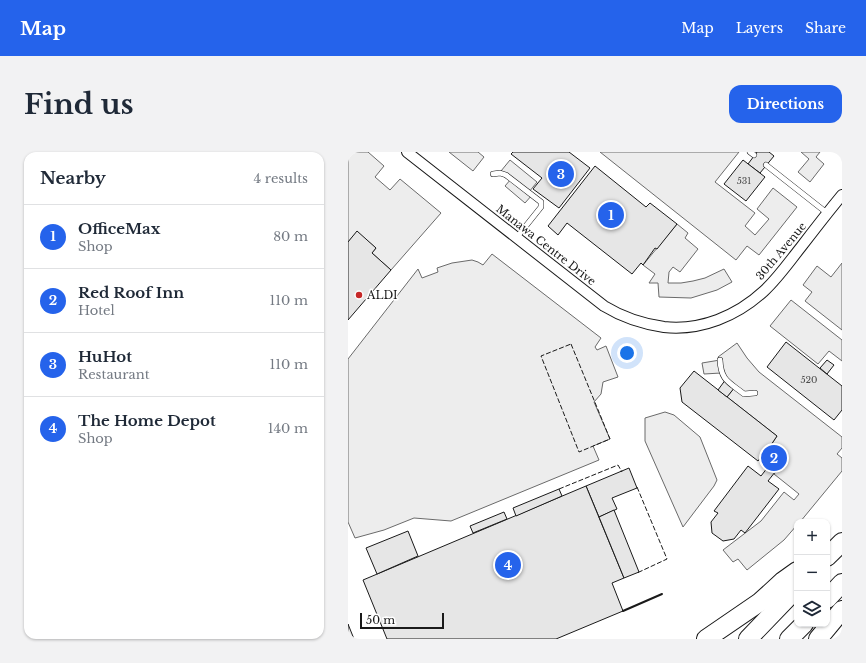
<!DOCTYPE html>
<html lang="en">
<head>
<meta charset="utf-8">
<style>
  :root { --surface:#fff; --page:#f2f2f3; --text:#1f2937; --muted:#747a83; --line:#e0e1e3; --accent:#2563eb }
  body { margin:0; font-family:"Libre Baskerville",serif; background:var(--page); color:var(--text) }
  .controls { position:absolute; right:12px; bottom:12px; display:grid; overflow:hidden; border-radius:8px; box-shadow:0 1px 3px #0004 }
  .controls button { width:36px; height:36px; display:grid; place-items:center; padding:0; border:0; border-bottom:1px solid var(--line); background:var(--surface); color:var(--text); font:20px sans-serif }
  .scale { position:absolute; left:12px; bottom:10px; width:84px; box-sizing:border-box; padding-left:4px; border:2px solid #1a1a1a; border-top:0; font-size:11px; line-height:14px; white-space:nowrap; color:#1a1a1a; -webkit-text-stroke:3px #fff; paint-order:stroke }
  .you { position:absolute; left:279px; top:201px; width:14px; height:14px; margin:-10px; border:3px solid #fff; border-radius:50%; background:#1a73e8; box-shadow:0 0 0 6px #1a73e833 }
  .badge { display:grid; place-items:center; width:26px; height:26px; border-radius:50%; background:var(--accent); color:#fff; font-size:13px; font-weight:700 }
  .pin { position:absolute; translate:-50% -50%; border:2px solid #fff; box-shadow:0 1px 4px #0006 }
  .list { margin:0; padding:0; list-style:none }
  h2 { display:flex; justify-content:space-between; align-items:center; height:52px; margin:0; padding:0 16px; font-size:17px }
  h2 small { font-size:13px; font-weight:400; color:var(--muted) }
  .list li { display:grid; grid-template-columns:26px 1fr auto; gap:12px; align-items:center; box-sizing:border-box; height:64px; padding:0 16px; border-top:1px solid var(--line) }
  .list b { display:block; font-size:15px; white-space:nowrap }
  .list p { margin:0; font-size:13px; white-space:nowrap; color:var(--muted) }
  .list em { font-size:13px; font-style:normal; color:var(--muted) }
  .icon { flex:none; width:22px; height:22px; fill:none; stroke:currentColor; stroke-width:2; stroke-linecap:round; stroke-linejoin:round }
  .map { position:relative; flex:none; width:494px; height:487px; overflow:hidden; border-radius:12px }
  header { display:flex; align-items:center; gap:24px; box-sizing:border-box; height:56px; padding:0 20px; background:var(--accent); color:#fff }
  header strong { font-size:19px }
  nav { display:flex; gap:22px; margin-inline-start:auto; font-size:14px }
  .intro { display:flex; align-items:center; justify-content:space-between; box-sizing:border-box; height:96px; padding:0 24px }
  h1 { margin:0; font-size:28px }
  .button { padding:10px 18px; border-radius:12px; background:var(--accent); color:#fff; font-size:14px; font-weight:700 }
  main { display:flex; gap:24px; padding:0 24px }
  aside { flex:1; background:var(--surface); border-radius:12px; box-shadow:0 1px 3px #0004 }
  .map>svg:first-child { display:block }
  .parking { fill:#ededed; stroke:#6a6a6a }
  .building { fill:#e6e6e6; stroke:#1a1a1a }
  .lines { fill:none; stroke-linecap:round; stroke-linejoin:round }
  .service-casing { stroke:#1a1a1a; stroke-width:6 }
  .minor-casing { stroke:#1a1a1a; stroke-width:12 }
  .motorway-casing { stroke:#1a1a1a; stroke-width:20 }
  .service { stroke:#fff; stroke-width:5 }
  .minor { stroke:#fff; stroke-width:10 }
  .motorway { stroke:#fff; stroke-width:18 }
  .fence { stroke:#1a1a1a; stroke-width:1; stroke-dasharray:5 2; stroke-linecap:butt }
  .wall { stroke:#1a1a1a; stroke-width:2 }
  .poi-dot { fill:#c62828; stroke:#fff; stroke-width:1.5 }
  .labels { text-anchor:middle; stroke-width:3; stroke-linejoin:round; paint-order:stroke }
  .number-label { font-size:9px; fill:#4d4d4d }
  .street-label { font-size:11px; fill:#1a1a1a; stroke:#fff }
  .poi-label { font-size:11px; fill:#1a1a1a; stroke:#fff; text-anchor:start }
</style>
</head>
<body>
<header>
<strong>Map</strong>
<nav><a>Map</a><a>Layers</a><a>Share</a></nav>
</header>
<div class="intro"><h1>Find us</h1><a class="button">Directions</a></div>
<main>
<aside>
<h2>Nearby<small>4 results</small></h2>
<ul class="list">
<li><span class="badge">1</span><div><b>OfficeMax</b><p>Shop</p></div><em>80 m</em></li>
<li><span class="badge">2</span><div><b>Red Roof Inn</b><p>Hotel</p></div><em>110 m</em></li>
<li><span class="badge">3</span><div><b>HuHot</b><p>Restaurant</p></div><em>110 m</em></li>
<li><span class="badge">4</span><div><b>The Home Depot</b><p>Shop</p></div><em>140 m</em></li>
</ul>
</aside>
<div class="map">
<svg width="494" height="487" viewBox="0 0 494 487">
  <rect width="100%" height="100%" fill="#fff"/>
  <g class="parking">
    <polygon points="0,0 20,0 36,14 27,25 42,38 52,27 93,61 43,118 24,101 28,96 9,80 0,90"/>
    <polygon points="101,0 130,0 136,5 125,19"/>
    <polygon points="252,0 391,0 367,30 407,61 397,74 407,83 421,67 409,57 425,36 449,55 411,103 399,94 388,108"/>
    <polygon points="453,0 472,0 468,5 476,12 462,30 450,20 461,7"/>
    <polygon points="162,8 189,30 181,40 184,43 177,51 157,34 163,27 153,19"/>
    <polygon points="329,72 340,81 337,86 350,97 332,120 325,115 321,120 320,131 333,131 345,129 357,126 376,117 384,130 369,138 343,146 311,145 310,131 301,131 307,122 295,113"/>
    <polygon points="144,102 253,186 247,195 249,198 258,194 270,225 255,230 253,242 246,250 262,287 245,294 251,308 103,369 66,366 36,378 7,386 0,370 0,207 70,117 74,126 90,120 89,116 104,111 124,108 130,110 135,113"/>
    <polygon points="494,111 494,178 457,149 464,140 455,133 469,114 483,125"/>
    <polygon points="443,148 494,188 494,209 481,199 470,212 422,174"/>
    <polygon points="389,191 399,206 411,220 494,285 494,296 489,302 494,306 494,319 452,370 449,370 449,373 436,388 399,418 390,407 385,410 375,398 413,369 436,340 446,348 451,342 426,322 431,315 429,298 423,293 429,284 379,245 387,235 373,221 356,222 354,211 372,208 370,205"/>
    <polygon points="317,260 326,263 352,285 369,328 366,334 335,375 297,289 297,266"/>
  </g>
  <g class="building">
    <polygon points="165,0 221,0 242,16 211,56 185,37 194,26 163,2"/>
    <polygon points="409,0 421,0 426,4 412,21 400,12"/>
    <polygon points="395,8 417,25 398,49 376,32"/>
    <polygon points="247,14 298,55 302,51 329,72 309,97 307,96 295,113 293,111 284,122 219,71 210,83 200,74"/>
    <polygon points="9,79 28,96 24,101 43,118 0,168 0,90"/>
    <polygon points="438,190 494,234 494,258 486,268 419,215"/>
    <polygon points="479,208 486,213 479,222 472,216"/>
    <polygon points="346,219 429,284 423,293 429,298 431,315 420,329 431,337 397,381 393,378 386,387 375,389 364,381 363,370 370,361 366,359 400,314 413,324 423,311 422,303 418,299 410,309 334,250 332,236"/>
    <polygon points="378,227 387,235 379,245 370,238"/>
    <polygon points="281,316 289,336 264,346 269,357 251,365 238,334"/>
    <polygon points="238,334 276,426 264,431 275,459 208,487 39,487 15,428"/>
    <polygon points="211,337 214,344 168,364 165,356"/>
    <polygon points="266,358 291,420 276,426 251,365"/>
    <polygon points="156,360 159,367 125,381 122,374"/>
    <polygon points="60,379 70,404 29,422 18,396"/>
    <polygon points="0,472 6,487 0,487"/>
  </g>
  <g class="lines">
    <defs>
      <g id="service">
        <polyline points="402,0 406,3"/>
        <polyline points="418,13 479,61"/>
        <polyline points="145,22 152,21 158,23 193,50 193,55 169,85"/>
        <path d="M372 208C373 229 381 230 396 242L407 241"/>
      </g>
      <path id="minor" d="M59 0 256 154C274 165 295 172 316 175 353 179 389 164 416 139 430 126 441 110 453 95 466 78 480 60 494 43"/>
      <g id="motorway">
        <polyline points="479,405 494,390"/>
        <polyline points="479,447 494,431"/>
        <polyline points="358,487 412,450 435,429 449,419"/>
        <polyline points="400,487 449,436"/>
        <polyline points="441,487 456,472"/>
        <polyline points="470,487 494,458"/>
      </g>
    </defs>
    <use href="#service" class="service-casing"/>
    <use href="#minor" class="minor-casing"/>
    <use href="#motorway" class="motorway-casing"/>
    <use href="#service" class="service"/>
    <use href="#minor" class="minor"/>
    <use href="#motorway" class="motorway"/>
    <g class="fence">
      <polygon points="223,192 262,287 231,300 193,204"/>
      <polyline points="289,335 319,407 289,421"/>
      <polyline points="211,337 270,313 274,320"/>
    </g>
    <polyline class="wall" points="275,459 314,442"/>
  </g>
  <circle class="poi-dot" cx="11" cy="143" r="4"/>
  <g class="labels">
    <g class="number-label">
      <text x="396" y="32">531</text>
      <text x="461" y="231">520</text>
    </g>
    <g class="street-label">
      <text transform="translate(198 93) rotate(38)" y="4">Manawa Centre Drive</text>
      <text transform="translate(433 99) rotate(-50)" y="4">30th Avenue</text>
    </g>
    <g class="poi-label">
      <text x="19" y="147">ALDI</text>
    </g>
  </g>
</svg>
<div class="controls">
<button>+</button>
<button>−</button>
<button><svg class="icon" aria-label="layers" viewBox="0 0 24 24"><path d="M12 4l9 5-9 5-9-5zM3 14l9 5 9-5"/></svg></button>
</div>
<div class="scale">50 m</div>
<div class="you"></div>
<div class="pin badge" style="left:263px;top:63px">1</div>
<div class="pin badge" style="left:426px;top:306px">2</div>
<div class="pin badge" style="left:213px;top:22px">3</div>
<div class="pin badge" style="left:160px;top:413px">4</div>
</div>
</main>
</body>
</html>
